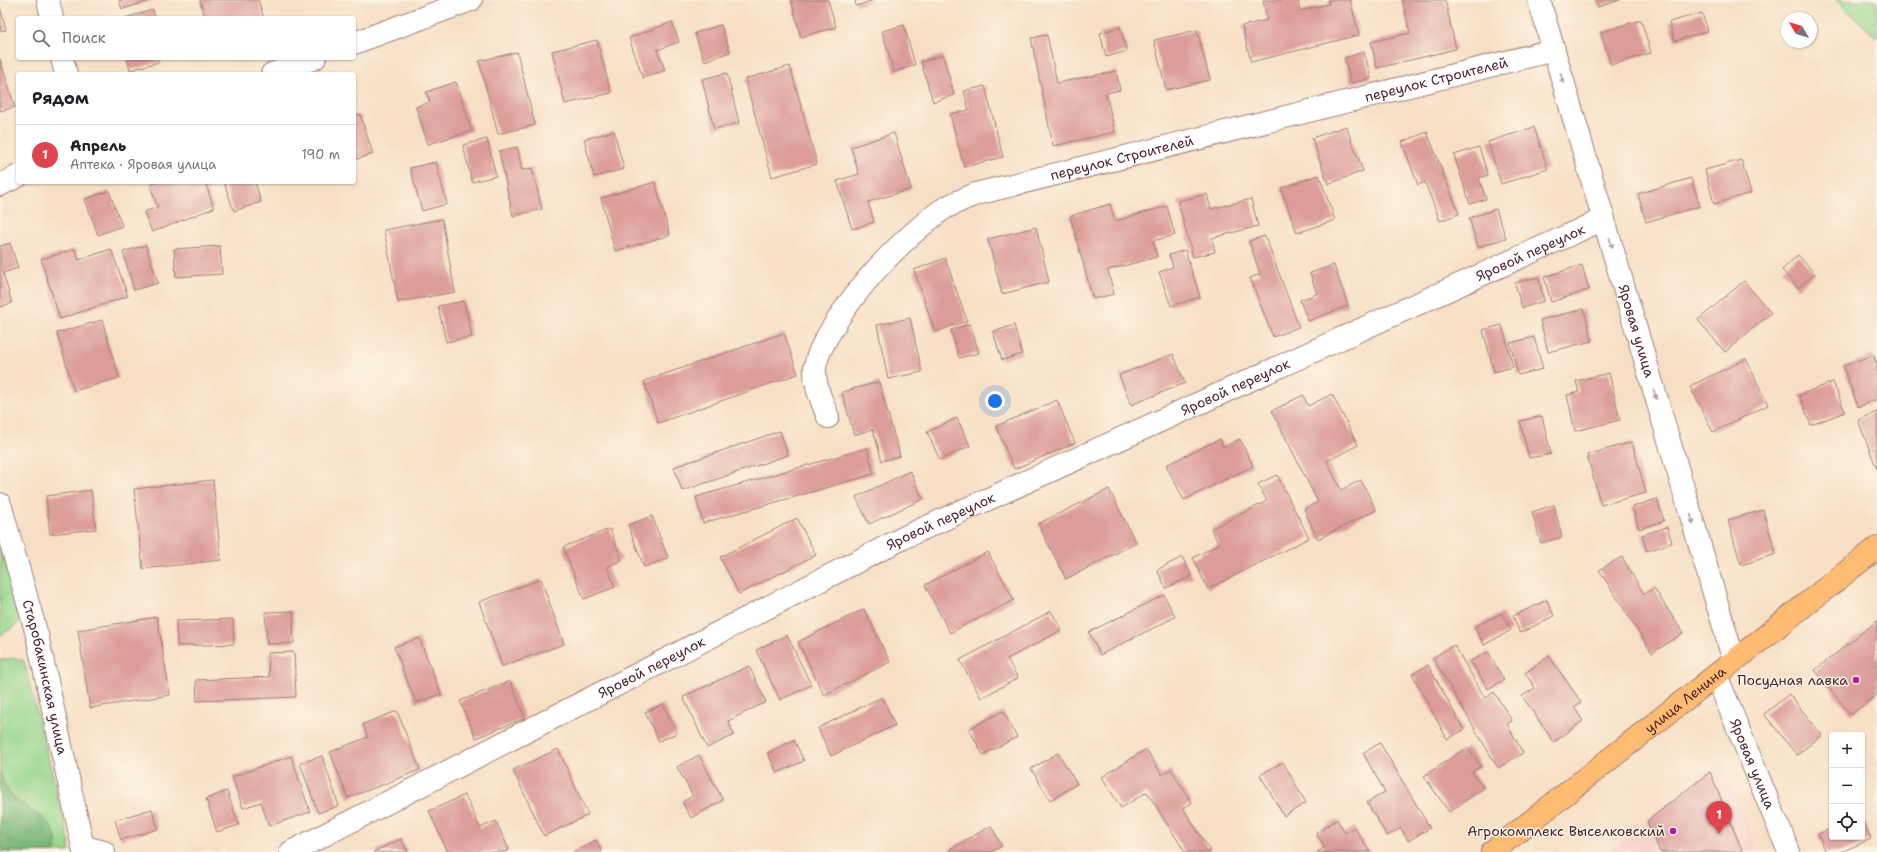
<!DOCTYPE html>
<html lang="ru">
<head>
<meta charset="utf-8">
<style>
  :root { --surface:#fff; --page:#f2f2f2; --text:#202124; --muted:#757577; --line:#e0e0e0; --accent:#7c3aed }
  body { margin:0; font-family:"Shantell Sans",sans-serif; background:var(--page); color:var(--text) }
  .controls { position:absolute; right:12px; bottom:12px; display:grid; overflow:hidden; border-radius:4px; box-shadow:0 1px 3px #0004 }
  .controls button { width:36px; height:36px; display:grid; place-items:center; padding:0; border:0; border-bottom:1px solid var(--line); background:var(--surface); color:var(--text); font:20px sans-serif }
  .compass { position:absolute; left:1781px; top:12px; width:36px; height:36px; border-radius:50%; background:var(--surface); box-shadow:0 1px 3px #0004; rotate:308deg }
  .you { position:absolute; left:995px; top:401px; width:14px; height:14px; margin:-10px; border:3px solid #fff; border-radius:50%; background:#1a73e8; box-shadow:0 0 0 6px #1a73e833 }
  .badge { display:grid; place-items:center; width:26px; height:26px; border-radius:50%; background:var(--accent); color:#fff; font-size:13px; font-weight:700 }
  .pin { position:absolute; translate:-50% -33px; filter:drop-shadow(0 1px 2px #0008) }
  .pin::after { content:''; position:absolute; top:21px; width:14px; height:12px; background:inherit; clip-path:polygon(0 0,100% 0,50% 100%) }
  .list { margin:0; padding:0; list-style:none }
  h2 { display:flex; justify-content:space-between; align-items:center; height:52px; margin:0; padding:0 16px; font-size:17px }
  h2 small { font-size:13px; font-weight:400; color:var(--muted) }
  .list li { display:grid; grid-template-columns:26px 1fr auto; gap:12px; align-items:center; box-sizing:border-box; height:60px; padding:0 16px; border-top:1px solid var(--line) }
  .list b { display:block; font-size:15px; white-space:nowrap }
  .list p { margin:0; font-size:13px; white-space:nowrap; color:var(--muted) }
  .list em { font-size:13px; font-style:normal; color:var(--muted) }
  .icon { flex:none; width:22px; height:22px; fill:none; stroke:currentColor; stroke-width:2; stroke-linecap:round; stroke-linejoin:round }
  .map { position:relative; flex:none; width:1877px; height:852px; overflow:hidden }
  .search { position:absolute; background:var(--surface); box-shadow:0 1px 3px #0004; left:16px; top:16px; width:340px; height:44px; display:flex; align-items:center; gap:10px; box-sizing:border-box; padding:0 14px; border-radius:4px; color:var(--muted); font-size:15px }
  .panel { position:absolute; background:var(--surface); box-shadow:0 1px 3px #0004; left:16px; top:72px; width:340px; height:112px; border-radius:4px }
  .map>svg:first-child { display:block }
  .built { fill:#f7d1c7 }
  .green { fill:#98d68c; stroke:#717a5c }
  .forest { fill:#7ab778; stroke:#626b52 }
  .building { fill:#db9c9a }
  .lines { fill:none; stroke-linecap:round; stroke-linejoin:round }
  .minor-casing { stroke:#a07f78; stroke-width:24 }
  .major-casing { stroke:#a07f78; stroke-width:24 }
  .minor { stroke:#fff; stroke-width:22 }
  .major { stroke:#ffbb71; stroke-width:22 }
  .oneway { fill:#ae9aa0 }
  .poi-dot { fill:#b5179e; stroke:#fcf5e5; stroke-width:1.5 }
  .labels { text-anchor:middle; stroke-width:3; stroke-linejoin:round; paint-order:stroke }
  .street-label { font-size:14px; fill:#4a1f2b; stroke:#fcf5e5 }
  .poi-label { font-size:14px; fill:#4a1f2b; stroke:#fcf5e5; text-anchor:end }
</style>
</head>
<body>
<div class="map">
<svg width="1877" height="852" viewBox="0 0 1877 852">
  <rect width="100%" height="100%" fill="#fcf5e5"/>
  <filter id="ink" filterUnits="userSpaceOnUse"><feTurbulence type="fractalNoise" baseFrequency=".025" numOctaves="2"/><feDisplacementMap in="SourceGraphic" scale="8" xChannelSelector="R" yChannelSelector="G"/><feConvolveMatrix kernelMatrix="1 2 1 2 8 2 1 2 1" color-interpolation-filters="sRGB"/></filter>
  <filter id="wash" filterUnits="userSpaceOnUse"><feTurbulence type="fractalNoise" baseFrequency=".012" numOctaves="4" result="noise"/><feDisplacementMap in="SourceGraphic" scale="16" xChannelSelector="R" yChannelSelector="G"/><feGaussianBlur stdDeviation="0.9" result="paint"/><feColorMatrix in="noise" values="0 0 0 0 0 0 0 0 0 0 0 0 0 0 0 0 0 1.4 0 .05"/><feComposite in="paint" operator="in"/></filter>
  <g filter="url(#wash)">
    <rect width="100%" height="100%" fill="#f6dfc4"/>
    <polygon class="built" points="1722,762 1759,852 1608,852"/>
    <g class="green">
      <polygon points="1836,0 1877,0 1877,38"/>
      <polygon points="0,547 21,618 16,625 0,636"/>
      <polygon points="14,658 24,661 69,841 69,852 0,852 0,660"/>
    </g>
    <path class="forest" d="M0 771C1 778 7 791 12 796 28 812 66 823 54 852H8L0 847Z"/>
    <g id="blocks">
      <g class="building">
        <polygon points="119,0 154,0 122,9"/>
        <polygon points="200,0 258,0 264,18 205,18"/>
        <polygon points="791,0 828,0 836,27 801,37"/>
        <polygon points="855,0 874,0 856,6"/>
        <polygon points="1263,0 1298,0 1300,11 1329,4 1328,0 1350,0 1359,35 1251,62 1242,26 1267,20"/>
        <polygon points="1402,0 1445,0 1456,49 1377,68 1371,42 1410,33"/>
        <polygon points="1596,0 1620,0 1598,7"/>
        <polygon points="0,7 6,30 0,31"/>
        <polygon points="153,10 155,18 125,18"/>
        <polygon points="1702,13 1708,31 1675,41 1669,22"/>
        <polygon points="1641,20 1651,53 1611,65 1601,32"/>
        <polygon points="672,22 679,42 657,50 665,70 643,78 629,38"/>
        <polygon points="721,25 730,52 704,61 695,33"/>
        <polygon points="904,25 915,65 894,72 882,31"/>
        <polygon points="1120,27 1127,51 1106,57 1100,33"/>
        <polygon points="1197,30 1210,80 1166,90 1154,40"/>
        <polygon points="1047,35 1057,83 1116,71 1120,90 1106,93 1115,132 1053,146 1031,38"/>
        <polygon points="597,40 611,93 565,104 552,51"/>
        <polygon points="517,52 535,125 498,134 479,61"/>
        <polygon points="1364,52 1371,78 1351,83 1344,58"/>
        <polygon points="943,55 954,95 933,102 921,62"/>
        <polygon points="127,58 157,58 159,62 130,70"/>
        <polygon points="0,59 15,107 0,111"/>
        <polygon points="790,66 817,164 772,177 745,79"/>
        <polygon points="727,73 739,123 714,129 702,79"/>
        <polygon points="456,82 472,131 428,144 416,107 430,102 426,92"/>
        <polygon points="985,86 1003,157 964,167 950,114 969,110 964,91"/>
        <polygon points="360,114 373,154 354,160 354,116"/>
        <polygon points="1346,126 1363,171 1328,184 1312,138"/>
        <polygon points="1534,127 1548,169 1501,184 1488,142"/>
        <polygon points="614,131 624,169 594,177 584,139"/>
        <polygon points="1427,132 1459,214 1440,221 1425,182 1418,185 1402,142"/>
        <polygon points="894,133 911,189 868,202 874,222 852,229 837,181 859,174 851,147"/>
        <polygon points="487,139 496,176 472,182 463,145"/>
        <polygon points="517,147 522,170 532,168 542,209 513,216 499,151"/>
        <polygon points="1479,147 1488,175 1479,178 1486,199 1470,204 1454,155"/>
        <polygon points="1741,160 1751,193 1714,204 1705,170"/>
        <polygon points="436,162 447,204 422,211 410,168"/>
        <polygon points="1319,175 1335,220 1297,233 1281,188"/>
        <polygon points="1691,178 1700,206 1646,222 1638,194"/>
        <polygon points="159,182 205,182 214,208 152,232 144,212 158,207 150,185"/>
        <polygon points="224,182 255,182 261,202 234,211"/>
        <polygon points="655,182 670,235 615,251 601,198"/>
        <polygon points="109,191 122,226 98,235 85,199"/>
        <polygon points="1207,194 1211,209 1251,199 1258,226 1212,238 1215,252 1193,257 1178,201"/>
        <polygon points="1110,204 1115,221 1167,206 1175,235 1153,241 1157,257 1108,270 1114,294 1093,299 1070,216"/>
        <polygon points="1496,209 1506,238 1478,247 1469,218"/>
        <polygon points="442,219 455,292 398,302 384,230"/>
        <polygon points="1036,227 1049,282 1002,294 988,239"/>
        <polygon points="1265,236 1299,327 1273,337 1250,278 1260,274 1249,241"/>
        <polygon points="10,243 18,268 3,273 12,303 0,307 0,246"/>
        <polygon points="146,245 158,283 134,290 123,252"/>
        <polygon points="220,246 222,274 176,277 174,249"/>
        <polygon points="75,249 79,260 111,249 128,296 60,319 41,259"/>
        <polygon points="1185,250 1200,297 1171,306 1159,272 1173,267 1169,255"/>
        <polygon points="1798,255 1815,274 1798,288 1782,270"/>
        <polygon points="945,258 967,321 935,332 914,270"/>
        <polygon points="1334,265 1348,306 1308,321 1300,300 1317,294 1310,273"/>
        <polygon points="1582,265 1589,290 1551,302 1544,277"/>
        <polygon points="1538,277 1544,301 1522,308 1515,283"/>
        <polygon points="1744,281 1771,313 1725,352 1698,320"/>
        <polygon points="464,301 472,337 446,342 438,306"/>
        <polygon points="1584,309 1592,341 1548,352 1540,320"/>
        <polygon points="910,318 922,372 888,379 877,325"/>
        <polygon points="102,320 119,378 74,391 57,333"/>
        <polygon points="970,324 979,353 959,358 951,330"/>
        <polygon points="1014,325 1022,354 1002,360 993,332"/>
        <polygon points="1502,325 1513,367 1494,372 1483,330"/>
        <polygon points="784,333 798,374 658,423 644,381"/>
        <polygon points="1534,337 1543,369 1518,375 1510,343"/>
        <polygon points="1173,354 1185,383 1131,405 1119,375"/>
        <polygon points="1873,355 1877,364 1877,399 1858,407 1843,366"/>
        <polygon points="1746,359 1768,405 1713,432 1690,386"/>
        <polygon points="1609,373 1620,420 1575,431 1567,395 1579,392 1576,381"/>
        <polygon points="879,382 900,456 882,461 873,429 854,435 842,392"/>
        <polygon points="1833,382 1845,412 1811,425 1799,395"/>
        <polygon points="1332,394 1358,445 1327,461 1341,490 1361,480 1376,510 1318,539 1304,509 1318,502 1272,411 1303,395 1308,406"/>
        <polygon points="1057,400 1075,443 1014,469 996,426"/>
        <polygon points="1877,412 1877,469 1858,420"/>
        <polygon points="1542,416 1551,454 1529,458 1520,421"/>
        <polygon points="957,418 970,446 940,460 927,432"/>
        <polygon points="780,431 788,455 682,491 674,467"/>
        <polygon points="1220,439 1223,447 1240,439 1253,466 1184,500 1166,465"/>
        <polygon points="1632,442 1646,493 1601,505 1587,455"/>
        <polygon points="867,448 874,474 703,523 696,497"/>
        <polygon points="910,471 923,499 869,524 856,497"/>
        <polygon points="1277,475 1309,538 1208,589 1193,558 1219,544 1211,529 1267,501 1258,484"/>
        <polygon points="213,480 221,560 143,569 134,489"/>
        <polygon points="1109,489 1136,543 1066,579 1038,524"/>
        <polygon points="91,490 96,529 50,534 46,496"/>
        <polygon points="1657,499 1664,521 1639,529 1632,507"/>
        <polygon points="1554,505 1562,537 1541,543 1532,512"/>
        <polygon points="1763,510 1776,554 1741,565 1728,520"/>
        <polygon points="652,516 668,558 644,567 628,525"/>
        <polygon points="797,518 816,555 739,594 720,557"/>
        <polygon points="1667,527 1672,543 1647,551 1642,535"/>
        <polygon points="610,529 622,560 607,567 615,587 584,599 563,547"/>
        <polygon points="988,552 1014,600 950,633 925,585"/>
        <polygon points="1182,557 1192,576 1166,588 1157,570"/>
        <polygon points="1622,557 1644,594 1654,588 1683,633 1652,653 1599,570"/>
        <polygon points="541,579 564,644 502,666 479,602"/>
        <polygon points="1164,595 1175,617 1100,655 1089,632"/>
        <polygon points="1547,600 1554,616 1520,633 1513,616"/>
        <polygon points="864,609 890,662 824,695 798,642"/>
        <polygon points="293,611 294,643 267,644 265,612"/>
        <polygon points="1051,611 1062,630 1007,659 1018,678 981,698 960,660"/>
        <polygon points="1502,613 1511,630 1484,645 1474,627"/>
        <polygon points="157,617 170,695 90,708 78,630"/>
        <polygon points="233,619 234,644 177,646 176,621"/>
        <polygon points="1877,621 1877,694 1851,715 1815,670"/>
        <polygon points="787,635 811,685 780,700 756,650"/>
        <polygon points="419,638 441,694 416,703 394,647"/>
        <polygon points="1454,645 1485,698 1494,692 1512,721 1507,724 1523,753 1498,768 1433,658"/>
        <polygon points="294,652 296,697 197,701 196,680 269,677 268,653"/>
        <polygon points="1488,652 1504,680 1488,689 1471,661"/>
        <polygon points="1549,656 1581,702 1574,707 1583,721 1554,742 1522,696 1535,688 1525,673"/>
        <polygon points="1428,665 1464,730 1447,739 1412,674"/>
        <polygon points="749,666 766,702 728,721 734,735 707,748 683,697"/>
        <polygon points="510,681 525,718 476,738 460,701"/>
        <polygon points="1789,694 1822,735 1797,755 1764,714"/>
        <polygon points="882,697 895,725 831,756 818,728"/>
        <polygon points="663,704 677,733 659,741 645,712"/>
        <polygon points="397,711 420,770 348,798 330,752 368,737 363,724"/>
        <polygon points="1003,711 1017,737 983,755 969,729"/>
        <polygon points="794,740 804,761 777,773 768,753"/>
        <polygon points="1380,743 1430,828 1408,841 1401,828 1387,836 1367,803 1385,792 1363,753"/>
        <polygon points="1468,747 1481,766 1472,772 1484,788 1449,812 1424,776"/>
        <polygon points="558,749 588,815 544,836 513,770"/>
        <polygon points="1146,749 1162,775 1171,769 1192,803 1183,808 1211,852 1185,852 1147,792 1121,808 1102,777"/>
        <polygon points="1058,753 1077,784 1050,800 1031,769"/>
        <polygon points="699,755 723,800 691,818 682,802 693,796 677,767"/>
        <polygon points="291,756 310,812 269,826 261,802 243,808 232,777"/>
        <polygon points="322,756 339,806 318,813 300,763"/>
        <polygon points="1283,762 1306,803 1284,816 1260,775"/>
        <polygon points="1710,772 1742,850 1737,852 1660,852 1647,821"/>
        <polygon points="227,791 239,825 217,832 206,799"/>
        <polygon points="465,795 480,828 496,821 509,850 505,852 448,852 429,811"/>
        <polygon points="152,809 158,829 121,840 115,820"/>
        <polygon points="1862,818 1871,839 1841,852 1826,852 1818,834 1832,828 1832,837 1862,837"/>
        <polygon points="1337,819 1345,833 1354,827 1370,852 1317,852 1325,847 1316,833"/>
        <polygon points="991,826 1002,846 991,852 951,852 950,849"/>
        <polygon points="401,839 408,852 373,852"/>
        <polygon points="596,840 602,852 573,852"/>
      </g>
    </g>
  </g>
  <g filter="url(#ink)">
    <use href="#blocks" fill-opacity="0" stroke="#a07f78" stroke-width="1"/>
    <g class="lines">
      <defs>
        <g id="minor">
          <polyline points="48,0 52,18"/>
          <path id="s1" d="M1539 0 1734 661"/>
          <polyline points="354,43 471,0"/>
          <polyline points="62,58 66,74"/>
          <polyline points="272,74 315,58"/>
          <polyline points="0,185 18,176"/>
          <path id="s2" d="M828 417C822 401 814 386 815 368 816 356 824 342 830 332 858 285 897 244 940 211 951 204 964 199 976 194L1554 50"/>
          <path id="s3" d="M0 504 37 635 84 852"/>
          <path id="s4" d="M1716 675 1789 852"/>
          <polyline points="84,847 104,852"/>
          <path id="s5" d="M291 852 907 536 1604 219"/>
        </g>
        <g id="major">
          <path id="s6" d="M1492 852 1877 548"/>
        </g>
      </defs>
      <use href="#minor" class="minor-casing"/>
      <use href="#major" class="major-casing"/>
      <use href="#minor" class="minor"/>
      <use href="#major" class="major"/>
    </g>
    <defs><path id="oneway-solid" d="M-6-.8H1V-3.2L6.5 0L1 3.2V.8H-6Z"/></defs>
    <g class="oneway">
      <use href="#oneway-solid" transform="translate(1562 78) rotate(74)"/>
      <use href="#oneway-solid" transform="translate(1611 243) rotate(74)"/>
      <use href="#oneway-solid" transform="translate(1655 394) rotate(74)"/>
      <use href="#oneway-solid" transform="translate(1692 519) rotate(74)"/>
    </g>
  </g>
  <g class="poi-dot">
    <circle cx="1856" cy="680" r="4"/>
    <circle cx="1673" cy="831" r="4"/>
  </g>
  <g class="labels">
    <g class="street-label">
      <text dy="5" stroke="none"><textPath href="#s2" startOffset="769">переулок Строителей</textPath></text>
      <text dy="5" stroke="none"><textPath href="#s2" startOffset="445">переулок Строителей</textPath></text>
      <text dy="5" stroke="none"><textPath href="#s5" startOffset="1377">Яровой переулок</textPath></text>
      <text dy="5" stroke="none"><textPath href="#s1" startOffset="345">Яровая улица</textPath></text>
      <text dy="5" stroke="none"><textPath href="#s5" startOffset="1053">Яровой переулок</textPath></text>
      <text dy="5" stroke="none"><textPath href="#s5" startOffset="729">Яровой переулок</textPath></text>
      <text dy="5" stroke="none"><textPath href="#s5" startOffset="405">Яровой переулок</textPath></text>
      <text dy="5" stroke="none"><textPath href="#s3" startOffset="179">Старобакинская улица</textPath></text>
      <text dy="5" stroke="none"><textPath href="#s6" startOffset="246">улица Ленина</textPath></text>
      <text dy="5" stroke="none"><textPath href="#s4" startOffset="96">Яровая улица</textPath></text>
    </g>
    <g class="poi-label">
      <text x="1848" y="685">Посудная лавка</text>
      <text x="1665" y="836">Агрокомплекс Выселковский</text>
    </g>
  </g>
</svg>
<div class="controls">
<button>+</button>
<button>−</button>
<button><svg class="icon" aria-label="locate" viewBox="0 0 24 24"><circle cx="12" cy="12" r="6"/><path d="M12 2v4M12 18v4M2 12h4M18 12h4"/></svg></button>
</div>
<svg class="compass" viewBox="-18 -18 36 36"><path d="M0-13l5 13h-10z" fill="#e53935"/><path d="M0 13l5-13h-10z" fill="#757577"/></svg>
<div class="you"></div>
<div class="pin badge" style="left:1719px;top:834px;background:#e0444e">1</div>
<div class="search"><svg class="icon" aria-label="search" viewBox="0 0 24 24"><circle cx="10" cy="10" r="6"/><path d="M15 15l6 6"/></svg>Поиск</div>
<section class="panel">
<h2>Рядом<small></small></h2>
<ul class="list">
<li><span class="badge" style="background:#e0444e">1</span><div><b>Апрель</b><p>Аптека · Яровая улица</p></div><em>190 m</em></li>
</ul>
</section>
</div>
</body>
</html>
